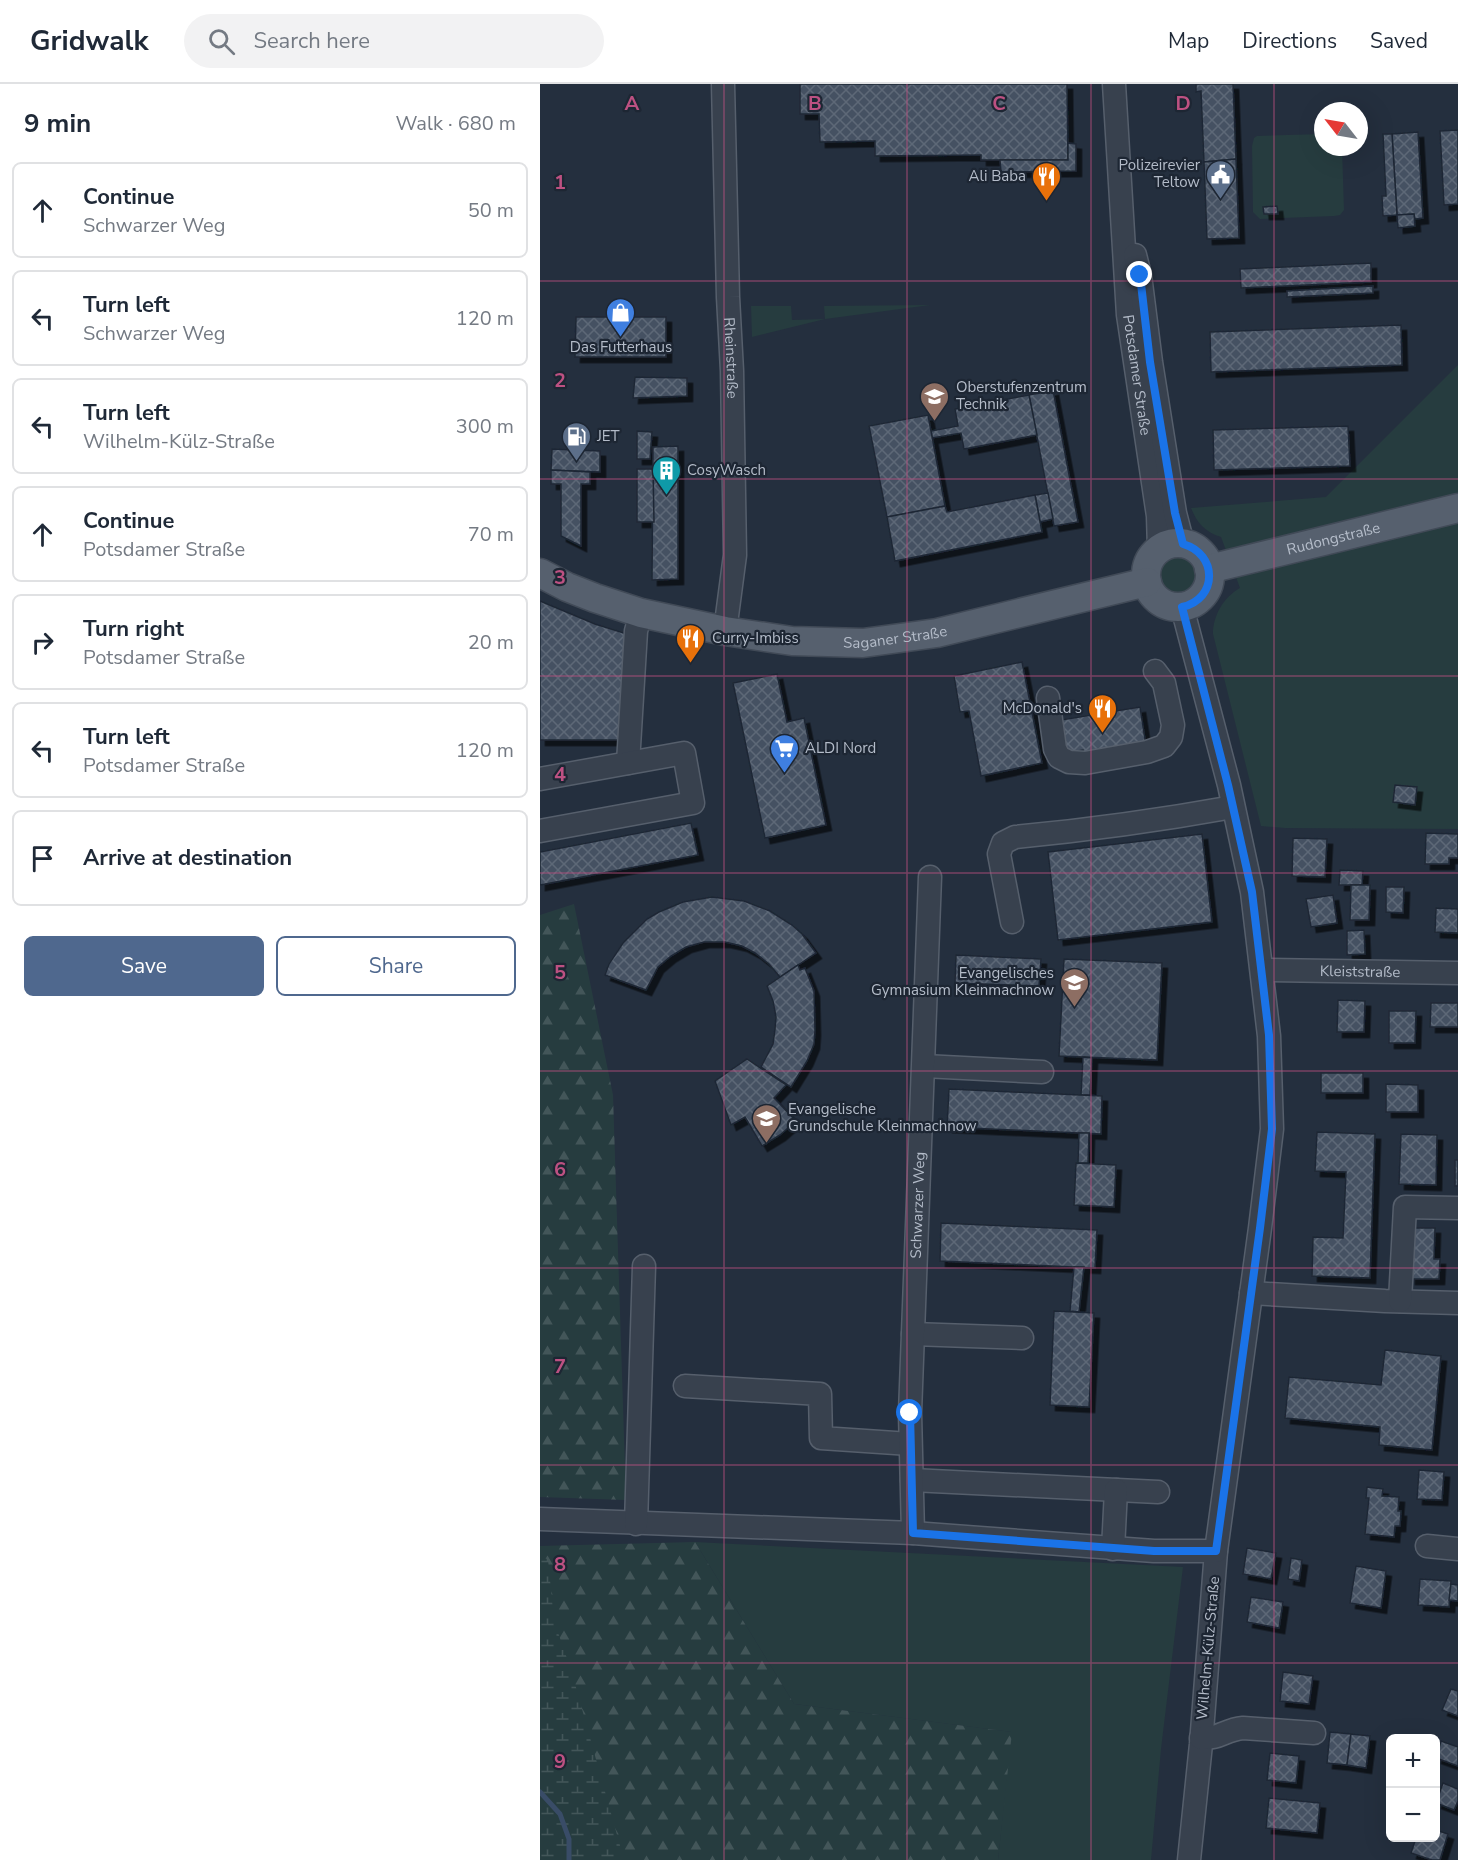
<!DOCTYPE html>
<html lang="en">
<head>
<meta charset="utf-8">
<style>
  :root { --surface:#fff; --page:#f2f2f3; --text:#1f2937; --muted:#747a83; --line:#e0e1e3; --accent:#4f688e }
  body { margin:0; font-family:"Nunito Sans",sans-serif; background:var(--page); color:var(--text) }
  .controls { position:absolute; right:18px; bottom:18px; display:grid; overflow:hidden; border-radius:9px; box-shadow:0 6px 24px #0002 }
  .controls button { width:54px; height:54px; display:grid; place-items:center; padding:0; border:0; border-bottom:2px solid var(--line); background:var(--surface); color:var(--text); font:30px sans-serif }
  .compass { position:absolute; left:774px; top:18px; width:54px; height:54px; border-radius:50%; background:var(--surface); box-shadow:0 6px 24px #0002; rotate:301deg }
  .stop { position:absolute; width:18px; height:18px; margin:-14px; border:4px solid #1a73e8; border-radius:50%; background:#fff }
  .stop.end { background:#1a73e8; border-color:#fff; box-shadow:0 2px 6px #0008 }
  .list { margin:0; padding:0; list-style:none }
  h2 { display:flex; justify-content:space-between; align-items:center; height:78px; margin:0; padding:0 24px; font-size:26px }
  h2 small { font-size:20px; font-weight:400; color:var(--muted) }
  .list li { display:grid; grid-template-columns:39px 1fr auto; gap:18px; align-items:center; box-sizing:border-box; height:96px; margin:0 12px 12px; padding:0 12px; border:2px solid var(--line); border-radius:9px }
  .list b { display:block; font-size:22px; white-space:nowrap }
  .list p { margin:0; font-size:20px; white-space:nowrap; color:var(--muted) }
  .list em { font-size:20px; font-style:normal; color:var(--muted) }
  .actions { display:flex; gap:12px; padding:18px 24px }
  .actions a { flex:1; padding:14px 0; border:2px solid var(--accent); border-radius:9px; text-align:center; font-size:21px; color:var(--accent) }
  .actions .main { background:var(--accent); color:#fff }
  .icon { flex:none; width:33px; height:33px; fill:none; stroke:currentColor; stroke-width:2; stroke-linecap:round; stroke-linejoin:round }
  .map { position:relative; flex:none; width:918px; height:1776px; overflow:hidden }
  header { display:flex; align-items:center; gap:36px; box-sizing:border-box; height:84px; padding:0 30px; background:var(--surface); border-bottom:2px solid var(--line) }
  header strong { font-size:28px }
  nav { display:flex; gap:33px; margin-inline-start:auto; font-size:21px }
  .search { width:420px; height:54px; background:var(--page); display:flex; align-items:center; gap:15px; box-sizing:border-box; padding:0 21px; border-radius:33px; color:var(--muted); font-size:22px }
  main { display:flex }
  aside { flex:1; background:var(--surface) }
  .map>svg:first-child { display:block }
  .green { fill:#263c3f }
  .forest { fill:url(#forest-firs) }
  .wetland { fill:url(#wetland-marsh) }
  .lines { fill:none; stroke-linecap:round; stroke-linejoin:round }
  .stream { stroke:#394c67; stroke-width:5 }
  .building { fill:url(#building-cross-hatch); stroke:#1f2835; stroke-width:1.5; filter:url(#shadow) }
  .minor-casing { stroke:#565f6c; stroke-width:25 }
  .major-casing { stroke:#414a57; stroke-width:31 }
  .minor { stroke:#38414e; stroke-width:22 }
  .major { stroke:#56606e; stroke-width:28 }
  .route { stroke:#1a73e8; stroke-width:8 }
  .grid { fill:none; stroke:#bd5182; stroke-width:1.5; stroke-opacity:0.55 }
  .labels { text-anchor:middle; stroke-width:4.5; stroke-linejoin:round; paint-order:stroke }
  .poi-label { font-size:15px; fill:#b4bcc9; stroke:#1d2633; text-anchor:start }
  .street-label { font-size:15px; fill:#b4bcc9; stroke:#1d2633 }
  .grid-label { font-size:20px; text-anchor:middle; font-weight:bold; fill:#bd5182; stroke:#1d2633; stroke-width:4.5; stroke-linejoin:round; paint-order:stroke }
</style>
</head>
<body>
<header>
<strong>Gridwalk</strong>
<div class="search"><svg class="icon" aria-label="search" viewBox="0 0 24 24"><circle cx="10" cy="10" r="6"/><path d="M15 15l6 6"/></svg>Search here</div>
<nav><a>Map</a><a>Directions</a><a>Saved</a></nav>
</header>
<main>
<aside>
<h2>9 min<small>Walk · 680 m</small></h2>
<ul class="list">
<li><svg class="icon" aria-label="ahead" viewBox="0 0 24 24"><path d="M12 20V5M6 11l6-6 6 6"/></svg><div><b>Continue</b><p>Schwarzer Weg</p></div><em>50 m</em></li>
<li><svg class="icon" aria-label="left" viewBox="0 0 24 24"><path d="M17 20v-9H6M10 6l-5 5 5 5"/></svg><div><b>Turn left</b><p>Schwarzer Weg</p></div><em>120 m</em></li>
<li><svg class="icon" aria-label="left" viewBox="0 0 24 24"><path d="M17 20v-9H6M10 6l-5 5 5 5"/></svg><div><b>Turn left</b><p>Wilhelm-Külz-Straße</p></div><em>300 m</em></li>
<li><svg class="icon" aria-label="ahead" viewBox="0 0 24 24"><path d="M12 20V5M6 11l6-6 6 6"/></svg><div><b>Continue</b><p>Potsdamer Straße</p></div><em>70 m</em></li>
<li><svg class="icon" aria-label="right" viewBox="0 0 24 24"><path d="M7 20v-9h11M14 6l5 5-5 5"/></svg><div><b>Turn right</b><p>Potsdamer Straße</p></div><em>20 m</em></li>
<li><svg class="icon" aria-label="left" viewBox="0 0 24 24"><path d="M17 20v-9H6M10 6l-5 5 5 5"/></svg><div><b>Turn left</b><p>Potsdamer Straße</p></div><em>120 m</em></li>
<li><svg class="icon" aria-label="arrive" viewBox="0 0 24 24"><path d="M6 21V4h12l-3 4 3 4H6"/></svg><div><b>Arrive at destination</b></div></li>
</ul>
<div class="actions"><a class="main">Save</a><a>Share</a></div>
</aside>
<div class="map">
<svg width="918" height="1776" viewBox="0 0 918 1776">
  <defs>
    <pattern id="forest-firs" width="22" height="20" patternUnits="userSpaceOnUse" patternTransform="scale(1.5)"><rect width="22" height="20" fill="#263c3f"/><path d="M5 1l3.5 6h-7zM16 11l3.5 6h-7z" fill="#435659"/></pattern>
    <pattern id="wetland-marsh" width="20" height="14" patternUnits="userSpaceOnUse" patternTransform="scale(1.5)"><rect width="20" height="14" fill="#263c3f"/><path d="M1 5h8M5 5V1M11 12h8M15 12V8" fill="none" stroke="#435659"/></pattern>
    <pattern id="building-cross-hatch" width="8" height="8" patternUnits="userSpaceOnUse" patternTransform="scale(1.5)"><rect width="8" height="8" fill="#455162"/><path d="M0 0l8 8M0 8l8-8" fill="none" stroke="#5d6877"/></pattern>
    <filter id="shadow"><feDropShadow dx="5.5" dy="5.5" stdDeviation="0" flood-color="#0009"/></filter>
  </defs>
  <rect width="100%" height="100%" fill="#242f3e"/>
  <g class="green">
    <polygon points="783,50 783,63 802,63 804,126 800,131 794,132 720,135 713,128 712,62 714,54 717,52"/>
    <polygon points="390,221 285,235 212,253 211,222 251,222 252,236 285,235 284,222"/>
    <path d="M918 281V745L745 744 721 742 673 550C673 531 684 513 700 504L681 453C665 448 657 439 651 424L786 413Z"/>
    <circle cx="637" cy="491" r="19"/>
    <polygon points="155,1458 643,1483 621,1665 611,1776 458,1776 471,1648 254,1620"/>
  </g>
  <g class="forest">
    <polygon points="34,820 73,1011 86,1416 0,1413 0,831"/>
    <polygon points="155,1458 254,1620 472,1648 458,1776 0,1776 0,1462"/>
  </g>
  <polygon class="wetland" points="0,1474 8,1475 14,1537 32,1589 84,1776 0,1776"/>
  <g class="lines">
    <polyline class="stream" points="0,1708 20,1730 29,1755 29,1776"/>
  </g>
  <g class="building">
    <polygon points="260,0 527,0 528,76 441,76 441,71 335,72 335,57 280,58 279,30 260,30"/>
    <polygon points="656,0 693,0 696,75 664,78 661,7 656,8"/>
    <polygon points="918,46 918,120 904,121 900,47"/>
    <polygon points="878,48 883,134 875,135 874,130 857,131 852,50"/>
    <polygon points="843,50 852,50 857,131 843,132 842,112 846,112"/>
    <polygon points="528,59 536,60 536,87 461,88 460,76 528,76"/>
    <polygon points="696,75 699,154 667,155 664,78"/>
    <polygon points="737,122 738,130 724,130 723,123"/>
    <polygon points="874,130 875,142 858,144 857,131"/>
    <polygon points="831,179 831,198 701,204 700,185"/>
    <polygon points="833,202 833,209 747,213 747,207"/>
    <polygon points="36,233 126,233 126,273 35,273"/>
    <polygon points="861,241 862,281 671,288 670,248"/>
    <polygon points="95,293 147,294 147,312 93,314"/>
    <polygon points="513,306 538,438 514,442 489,311"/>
    <polygon points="489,311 497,351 424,365 421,349 392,354 391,347 418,342 415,325"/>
    <polygon points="388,331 405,422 347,433 329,342"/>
    <polygon points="808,342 810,382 674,386 673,346"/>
    <polygon points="97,347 112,348 110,375 97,375"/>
    <polygon points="138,362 138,495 112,496 113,363"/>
    <polygon points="12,365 60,367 60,388 11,386"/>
    <polygon points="97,385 113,385 114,438 97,438"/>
    <polygon points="11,386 50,388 50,400 41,400 41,462 21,452 21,400 11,400"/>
    <polygon points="508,409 513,435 500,438 495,411"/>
    <polygon points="495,411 502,448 355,477 347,433 405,422 407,428"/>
    <polygon points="0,517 55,540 87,550 80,656 0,656"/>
    <polygon points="482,578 502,679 441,692 429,627 420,628 414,592"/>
    <polygon points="237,590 247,638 264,634 286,741 225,754 193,599"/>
    <polygon points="600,623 606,662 544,672 543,666 526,669 521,636"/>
    <polygon points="855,701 877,703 875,721 853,718"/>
    <polygon points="151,739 158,771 0,801 0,768"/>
    <polygon points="886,749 918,750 918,774 909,774 909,780 885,780"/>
    <polygon points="662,750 672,838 518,856 508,768"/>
    <polygon points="753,754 787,755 785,793 752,792"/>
    <polygon points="800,786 823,787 822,801 799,801"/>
    <polygon points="811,801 830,801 829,836 810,836"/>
    <polygon points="846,803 864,803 863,829 846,828"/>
    <polygon points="793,811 797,839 771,843 766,815"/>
    <polygon points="172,813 204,817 230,827 252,841 262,850 276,869 240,893 229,880 215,869 202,862 185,858 164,858 146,863 131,872 118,883 106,906 65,891 69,880 83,859 107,835 119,828 143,818"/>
    <polygon points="896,824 918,825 918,849 895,848"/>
    <polygon points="824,846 825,870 807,871 807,847"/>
    <polygon points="416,871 501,875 499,902 415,899"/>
    <polygon points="524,875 622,879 617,976 519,972"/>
    <polygon points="258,881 260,886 265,884 274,907 275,946 274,960 267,977 251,1003 221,983 233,960 235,945 236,933 233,917 227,902"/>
    <polygon points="798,916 825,917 824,948 797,948"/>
    <polygon points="891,919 918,919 918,943 890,943"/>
    <polygon points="849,927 876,927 875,959 849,959"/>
    <polygon points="543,973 552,974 550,1011 541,1011"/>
    <polygon points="207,975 246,1001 234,1014 256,1037 240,1051 222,1062 205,1033 191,1041 175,997"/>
    <rect x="781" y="989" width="42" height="20"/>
    <polygon points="846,1000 878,1001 878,1028 846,1028"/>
    <polygon points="409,1005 562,1012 561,1050 407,1043"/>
    <polygon points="777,1048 835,1050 830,1194 772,1192 773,1153 803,1154 806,1088 775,1087"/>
    <polygon points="539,1049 549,1049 548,1079 538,1079"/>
    <polygon points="861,1050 897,1051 896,1101 859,1100"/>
    <rect x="915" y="1076" width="3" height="26"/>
    <polygon points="536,1079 576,1081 574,1123 534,1121"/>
    <polygon points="401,1139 557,1146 555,1184 400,1177"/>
    <polygon points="871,1144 895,1144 894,1175 900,1175 899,1195 870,1195"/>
    <polygon points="534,1183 544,1183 539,1228 530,1227"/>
    <polygon points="514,1227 554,1229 549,1323 510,1321"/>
    <polygon points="845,1266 901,1272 892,1366 839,1361 840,1343 745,1334 749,1293 841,1301"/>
    <polygon points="879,1386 904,1388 902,1416 877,1415"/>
    <polygon points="827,1403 843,1405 842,1412 859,1413 858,1427 861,1427 860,1442 855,1442 854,1453 825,1450 829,1414 826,1414"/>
    <polygon points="707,1464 736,1469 731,1495 703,1490"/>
    <polygon points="751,1474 762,1476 759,1497 748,1495"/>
    <polygon points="816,1482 846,1487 841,1524 810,1519"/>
    <polygon points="880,1495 911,1497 909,1523 878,1521"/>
    <polygon points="911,1500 918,1501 918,1517 909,1516"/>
    <polygon points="711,1513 743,1518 739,1544 707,1538"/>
    <polygon points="743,1588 773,1592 769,1620 740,1617"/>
    <polygon points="911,1605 918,1607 918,1632 902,1626"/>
    <polygon points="790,1648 811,1650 807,1681 787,1679"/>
    <polygon points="811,1650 830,1652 826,1684 807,1681"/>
    <polygon points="901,1657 918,1663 918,1682 896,1674"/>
    <polygon points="730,1669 759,1672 756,1699 727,1696"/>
    <polygon points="903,1699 918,1705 918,1717 914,1726 896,1719"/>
    <polygon points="729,1714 780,1719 777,1749 726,1744"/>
    <polygon points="896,1746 908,1750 900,1776 892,1776 871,1769 876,1754 896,1754"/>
  </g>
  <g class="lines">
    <defs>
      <g id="minor">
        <path id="s1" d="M183 0 188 213 192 287 195 471 185 547"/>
        <path id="s2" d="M574 0 588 231 618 432 619 466"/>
        <polyline points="595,171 600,191 611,278 635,429 643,460"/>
        <polyline points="642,523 689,701 712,808 729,952 732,1045 720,1144 676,1467 661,1660 649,1776"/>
        <polyline points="508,614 515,665 519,673 529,678 545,679 607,668 624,662 631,653 633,641 624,599 615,587"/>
        <polyline points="88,679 96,547 101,529"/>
        <polyline points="0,695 144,669 153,719 0,747"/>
        <path d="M472 838 459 770 463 759 475 753C549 746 621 736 693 723"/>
        <path id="s3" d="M722 886 918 889"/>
        <polyline points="384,982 502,988"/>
        <polyline points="711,1209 845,1217 918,1219"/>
        <polyline points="860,1217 865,1123 918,1124"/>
        <polyline points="373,1250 482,1254"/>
        <polyline points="145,1302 280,1310 281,1354 370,1360"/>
        <polyline points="372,1396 618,1408"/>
        <polyline points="0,1435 373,1449 614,1467 676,1467"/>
        <polyline points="96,1440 104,1182"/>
        <path id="s4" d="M373 1449 370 1329 390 793"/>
        <polyline points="887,1462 918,1465"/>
        <polyline points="573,1465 576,1406"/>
        <path d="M661 1654C680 1655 684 1646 703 1644L774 1649"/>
      </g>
      <g id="major">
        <circle cx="638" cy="491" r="32"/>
        <path id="s5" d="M669 485 918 424"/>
        <path id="s6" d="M0 489 27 503 55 514 101 529 185 547 252 557 323 559 397 549 607 498"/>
      </g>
    </defs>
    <use href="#minor" class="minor-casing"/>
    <use href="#major" class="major-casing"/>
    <use href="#minor" class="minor"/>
    <use href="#major" class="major"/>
  </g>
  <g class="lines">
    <path class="route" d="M370 1329 373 1449 614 1467H676L720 1144 732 1045 729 951 712 808 688 701 642 523C678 515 678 470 643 460L635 429 610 278 600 191"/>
  </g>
  <path class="grid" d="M184 0V1776M367 0V1776M551 0V1776M734 0V1776M0 197H918M0 395H918M0 592H918M0 789H918M0 987H918M0 1184H918M0 1381H918M0 1579H918"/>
  <defs>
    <symbol id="civic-pin" viewBox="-11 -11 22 30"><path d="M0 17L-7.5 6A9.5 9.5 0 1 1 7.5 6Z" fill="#5c6f8a" stroke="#1d2633"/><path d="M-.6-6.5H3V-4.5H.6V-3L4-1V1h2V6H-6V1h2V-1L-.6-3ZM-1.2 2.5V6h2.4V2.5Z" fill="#fff"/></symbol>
    <symbol id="restaurant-pin" viewBox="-11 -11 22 30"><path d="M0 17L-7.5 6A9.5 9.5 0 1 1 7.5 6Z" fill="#e8710a" stroke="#1d2633"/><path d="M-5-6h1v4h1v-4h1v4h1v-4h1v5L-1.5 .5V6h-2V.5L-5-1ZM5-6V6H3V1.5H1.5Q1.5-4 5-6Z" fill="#fff"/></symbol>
    <symbol id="shop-pin" viewBox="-11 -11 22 30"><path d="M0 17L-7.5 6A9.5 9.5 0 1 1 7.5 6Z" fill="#3f7fe0" stroke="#1d2633"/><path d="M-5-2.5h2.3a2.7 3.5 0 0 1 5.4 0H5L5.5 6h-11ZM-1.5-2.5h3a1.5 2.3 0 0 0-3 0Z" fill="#fff"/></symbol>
    <symbol id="school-pin" viewBox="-11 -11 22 30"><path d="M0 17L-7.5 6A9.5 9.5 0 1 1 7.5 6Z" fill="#8d6e63" stroke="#1d2633"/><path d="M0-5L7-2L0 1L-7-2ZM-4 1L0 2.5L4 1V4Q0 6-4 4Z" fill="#fff"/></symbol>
    <symbol id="fuel-pin" viewBox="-11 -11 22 30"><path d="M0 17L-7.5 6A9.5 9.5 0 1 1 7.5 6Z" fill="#5c6f8a" stroke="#1d2633"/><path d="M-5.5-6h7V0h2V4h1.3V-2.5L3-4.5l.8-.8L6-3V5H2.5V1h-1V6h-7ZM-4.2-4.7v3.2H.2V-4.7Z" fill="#fff"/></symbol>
    <symbol id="building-pin" viewBox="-11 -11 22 30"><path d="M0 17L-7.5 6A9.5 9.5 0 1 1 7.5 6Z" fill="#0f9aa8" stroke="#1d2633"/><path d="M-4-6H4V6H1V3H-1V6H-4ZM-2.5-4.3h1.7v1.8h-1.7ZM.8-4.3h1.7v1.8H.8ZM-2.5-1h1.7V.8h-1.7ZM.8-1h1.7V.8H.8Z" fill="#fff"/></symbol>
    <symbol id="supermarket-pin" viewBox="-11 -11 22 30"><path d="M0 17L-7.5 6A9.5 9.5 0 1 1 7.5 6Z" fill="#3f7fe0" stroke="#1d2633"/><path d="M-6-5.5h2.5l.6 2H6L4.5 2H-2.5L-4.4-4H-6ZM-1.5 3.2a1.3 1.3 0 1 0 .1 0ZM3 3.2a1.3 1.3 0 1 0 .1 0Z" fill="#fff"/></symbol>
  </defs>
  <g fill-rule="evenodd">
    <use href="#civic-pin" x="664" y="74" width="33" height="45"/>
    <use href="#restaurant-pin" x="490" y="76" width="33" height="45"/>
    <use href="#shop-pin" x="64" y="212" width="33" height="45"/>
    <use href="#school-pin" x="378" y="296" width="33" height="45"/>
    <use href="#fuel-pin" x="20" y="336" width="33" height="45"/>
    <use href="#building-pin" x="110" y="370" width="33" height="45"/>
    <use href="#restaurant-pin" x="134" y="538" width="33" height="45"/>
    <use href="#restaurant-pin" x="546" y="608" width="33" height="45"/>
    <use href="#supermarket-pin" x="228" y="648" width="33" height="45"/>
    <use href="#school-pin" x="518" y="882" width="33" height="45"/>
    <use href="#school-pin" x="210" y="1018" width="33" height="45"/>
  </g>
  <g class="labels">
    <g class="poi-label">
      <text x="660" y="86" text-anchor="end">Polizeirevier<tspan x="660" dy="17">Teltow</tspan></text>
      <text x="486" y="97" text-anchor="end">Ali Baba</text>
      <text x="81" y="268" text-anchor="middle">Das Futterhaus</text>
      <text x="416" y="308">Oberstufenzentrum<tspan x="416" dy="17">Technik</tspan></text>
      <text x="57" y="357">JET</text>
      <text x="147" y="391">CosyWasch</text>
      <text x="172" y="559">Curry-Imbiss</text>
      <text x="542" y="629" text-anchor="end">McDonald's</text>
      <text x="265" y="669">ALDI Nord</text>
      <text x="514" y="894" text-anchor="end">Evangelisches<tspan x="514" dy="17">Gymnasium Kleinmachnow</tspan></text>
      <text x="248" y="1030">Evangelische<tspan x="248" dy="17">Grundschule Kleinmachnow</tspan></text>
    </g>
    <g class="street-label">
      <text dy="5" stroke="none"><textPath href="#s1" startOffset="274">Rheinstraße</textPath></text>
      <text dy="5" stroke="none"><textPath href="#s2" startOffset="292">Potsdamer Straße</textPath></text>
      <text dy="5" stroke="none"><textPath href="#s5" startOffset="128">Rudongstraße</textPath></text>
      <text dy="5" stroke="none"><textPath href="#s6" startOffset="366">Saganer Straße</textPath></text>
      <text dy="5" stroke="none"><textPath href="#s3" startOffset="98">Kleiststraße</textPath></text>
      <text dy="5" stroke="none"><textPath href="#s4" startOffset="328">Schwarzer Weg</textPath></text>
      <text transform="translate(668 1564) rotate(-85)" y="5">Wilhelm-Külz-Straße</text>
    </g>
  </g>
  <g class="grid-label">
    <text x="92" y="26">A</text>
    <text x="275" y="26">B</text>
    <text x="459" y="26">C</text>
    <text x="643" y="26">D</text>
    <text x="20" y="105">1</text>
    <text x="20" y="303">2</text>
    <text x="20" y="500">3</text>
    <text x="20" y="697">4</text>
    <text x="20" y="895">5</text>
    <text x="20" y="1092">6</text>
    <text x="20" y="1289">7</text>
    <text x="20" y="1487">8</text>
    <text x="20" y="1684">9</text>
  </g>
</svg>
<div class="controls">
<button>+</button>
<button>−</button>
</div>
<svg class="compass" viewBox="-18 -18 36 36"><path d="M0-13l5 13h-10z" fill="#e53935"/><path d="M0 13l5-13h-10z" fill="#747a83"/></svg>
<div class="stop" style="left:370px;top:1329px"></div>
<div class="stop end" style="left:600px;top:191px"></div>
</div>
</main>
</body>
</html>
